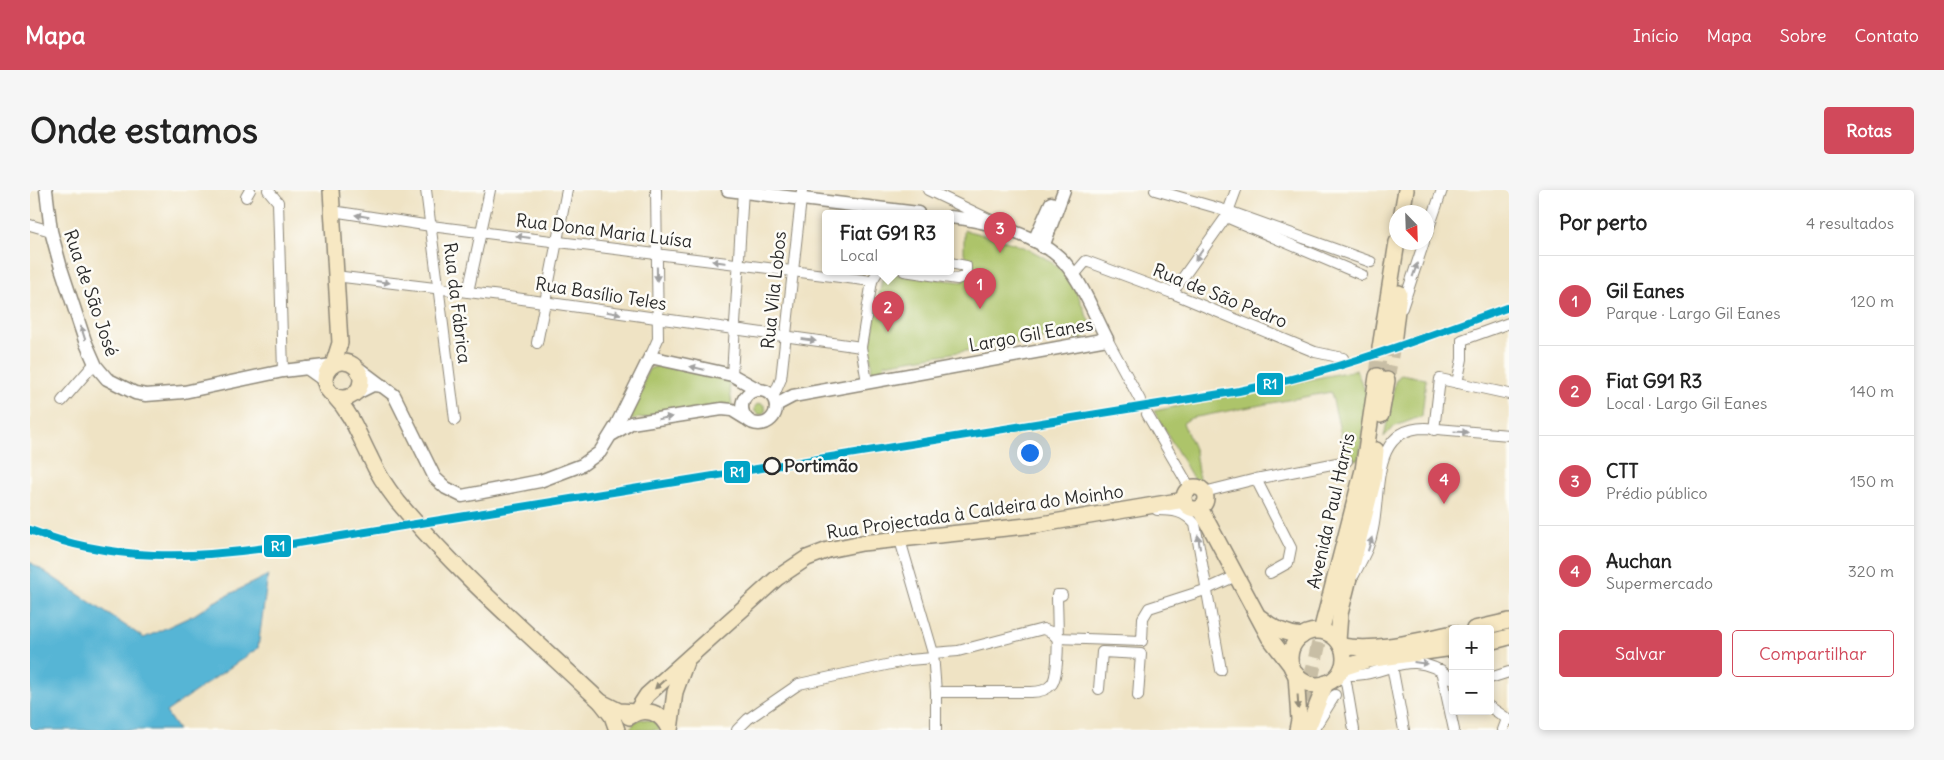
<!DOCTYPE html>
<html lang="pt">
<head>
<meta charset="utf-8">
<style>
  :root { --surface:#fff; --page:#f6f6f6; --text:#222; --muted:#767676; --line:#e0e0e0; --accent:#d1495b }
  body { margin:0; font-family:Delius,sans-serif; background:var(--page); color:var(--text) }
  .controls { position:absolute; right:15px; bottom:15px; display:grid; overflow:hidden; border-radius:5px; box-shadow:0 2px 8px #0003 }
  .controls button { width:45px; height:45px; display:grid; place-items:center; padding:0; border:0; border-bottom:1px solid var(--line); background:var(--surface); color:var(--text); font:25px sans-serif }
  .compass { position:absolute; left:1359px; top:15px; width:45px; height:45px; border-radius:50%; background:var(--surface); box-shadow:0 2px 8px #0003; rotate:157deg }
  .you { position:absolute; left:999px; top:262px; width:18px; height:18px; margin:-12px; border:4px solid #fff; border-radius:50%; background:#1a73e8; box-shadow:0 0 0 8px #1a73e833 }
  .badge { display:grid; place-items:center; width:32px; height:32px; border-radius:50%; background:var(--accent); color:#fff; font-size:16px; font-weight:700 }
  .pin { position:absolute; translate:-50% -41px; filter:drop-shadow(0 1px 2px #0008) }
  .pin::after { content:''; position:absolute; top:26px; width:18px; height:15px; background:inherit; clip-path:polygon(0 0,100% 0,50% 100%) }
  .popup { position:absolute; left:792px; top:20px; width:132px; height:65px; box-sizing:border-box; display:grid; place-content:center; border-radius:5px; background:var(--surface); filter:drop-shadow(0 1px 4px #0005); font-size:16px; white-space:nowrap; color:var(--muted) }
  .popup b { font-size:19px; color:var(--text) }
  .popup::after { content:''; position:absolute; left:50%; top:100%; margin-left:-10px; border:10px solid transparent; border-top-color:var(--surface) }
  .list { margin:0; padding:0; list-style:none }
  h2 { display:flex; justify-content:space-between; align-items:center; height:65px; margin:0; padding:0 20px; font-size:21px }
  h2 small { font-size:16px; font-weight:400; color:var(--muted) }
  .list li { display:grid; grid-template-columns:32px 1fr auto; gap:15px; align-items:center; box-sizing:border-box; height:90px; padding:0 20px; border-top:1px solid var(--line) }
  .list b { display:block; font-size:19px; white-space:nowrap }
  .list p { margin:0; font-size:16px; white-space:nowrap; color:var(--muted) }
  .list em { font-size:16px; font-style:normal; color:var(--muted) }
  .actions { display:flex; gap:10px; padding:15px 20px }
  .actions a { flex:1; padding:11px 0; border:1px solid var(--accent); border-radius:5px; text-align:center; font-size:18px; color:var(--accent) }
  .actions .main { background:var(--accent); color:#fff }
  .map { position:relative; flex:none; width:1479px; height:540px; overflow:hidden; border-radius:5px }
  header { display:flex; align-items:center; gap:30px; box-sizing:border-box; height:70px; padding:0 25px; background:var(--accent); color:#fff }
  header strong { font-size:24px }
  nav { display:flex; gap:28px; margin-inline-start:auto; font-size:18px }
  .intro { display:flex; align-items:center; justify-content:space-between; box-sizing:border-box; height:120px; padding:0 30px }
  h1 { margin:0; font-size:35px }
  .button { padding:12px 22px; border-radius:5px; background:var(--accent); color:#fff; font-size:18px; font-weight:700 }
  main { display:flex; gap:30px; padding:0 30px }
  aside { flex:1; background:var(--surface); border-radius:5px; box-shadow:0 2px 8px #0003 }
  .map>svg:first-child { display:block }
  .green { fill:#adc46a; stroke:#6c784a }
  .water { fill:#57b5d5; stroke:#417080 }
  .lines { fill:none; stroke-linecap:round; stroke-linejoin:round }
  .secondary-tunnel { stroke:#c8bea5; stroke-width:15; stroke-dasharray:15 8; stroke-linecap:butt }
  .minor-casing { stroke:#8d8778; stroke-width:12 }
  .tertiary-casing { stroke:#8d8778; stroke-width:15 }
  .secondary-casing { stroke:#8d8778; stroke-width:18 }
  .minor { stroke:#fff; stroke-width:10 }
  .tertiary { stroke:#fff; stroke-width:12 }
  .secondary { stroke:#f7e8c3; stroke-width:15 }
  .rail-1-casing { stroke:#fdfcf7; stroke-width:11 }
  .rail-1 { stroke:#02a3c6; stroke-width:8 }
  .oneway { fill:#a0a0a0 }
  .oneway2 { fill:#918a77 }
  .stop-dot { fill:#fdfcf7; stroke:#2b2b2b; stroke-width:2.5 }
  .labels { text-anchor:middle; stroke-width:5; stroke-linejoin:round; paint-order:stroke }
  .street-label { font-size:18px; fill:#2b2b2b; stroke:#fdfcf7 }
  .stop-label { font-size:18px; font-weight:bold; fill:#2b2b2b; stroke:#fdfcf7; text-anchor:start }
  .line-badge { stroke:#fdfcf7; stroke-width:2 }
  .badge-label { font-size:14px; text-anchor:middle; font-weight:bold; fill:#fff }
</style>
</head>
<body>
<header>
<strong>Mapa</strong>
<nav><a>Início</a><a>Mapa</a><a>Sobre</a><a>Contato</a></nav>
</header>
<div class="intro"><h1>Onde estamos</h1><a class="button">Rotas</a></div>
<main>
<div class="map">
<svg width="1479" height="540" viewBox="0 0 1479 540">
  <rect width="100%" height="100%" fill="#fdfcf7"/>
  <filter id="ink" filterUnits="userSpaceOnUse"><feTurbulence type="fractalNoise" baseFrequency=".02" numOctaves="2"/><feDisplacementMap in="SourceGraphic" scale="10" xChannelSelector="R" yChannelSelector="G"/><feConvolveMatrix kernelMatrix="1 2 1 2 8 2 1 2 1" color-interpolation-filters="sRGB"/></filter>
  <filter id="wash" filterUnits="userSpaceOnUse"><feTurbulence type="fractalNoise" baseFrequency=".0096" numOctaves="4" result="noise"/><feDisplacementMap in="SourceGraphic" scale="20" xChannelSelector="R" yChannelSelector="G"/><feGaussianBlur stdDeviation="1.12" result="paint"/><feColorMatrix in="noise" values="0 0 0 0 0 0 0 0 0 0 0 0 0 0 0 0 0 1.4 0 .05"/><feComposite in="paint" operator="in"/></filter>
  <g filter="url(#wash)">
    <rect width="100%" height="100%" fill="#efe3c4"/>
    <g class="green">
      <path d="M934 40C969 49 1006 56 1033 82 1046 95 1052 117 1060 133V142L1052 150 1029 146 854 174 856 182 842 185 840 157 852 89 857 83 933 92 939 74 934 63Z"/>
      <polygon points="630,175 699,191 702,215 598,230 596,225 619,179"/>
      <polygon points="1326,180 1338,207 1329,269 1317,271 1301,202 1161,228 1153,233 1165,261 1170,296 1167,295 1124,221"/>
      <polygon points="1371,184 1396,189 1392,226 1363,237 1354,247 1365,192"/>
      <circle cx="730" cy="219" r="5.5"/>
      <polygon points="610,529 624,531 631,540 599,540 605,532"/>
    </g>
    <polygon class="water" points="0,372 114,448 164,425 184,412 238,385 228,458 136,522 148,540 0,540"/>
  </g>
  <g filter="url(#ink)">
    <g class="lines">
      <g class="secondary-tunnel">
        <polyline points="1347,186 1350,158"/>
        <polyline points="1357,190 1363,154"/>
        <polyline points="1271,535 1293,434"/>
      </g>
      <defs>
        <g id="minor">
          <polyline points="238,0 248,12 253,181"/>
          <polyline points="396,0 425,230"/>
          <polyline points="898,0 965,32"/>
          <polyline points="1125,0 1198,21 1341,72"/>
          <polyline points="216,7 220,0"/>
          <polyline points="302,21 401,36 842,91"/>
          <polyline points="1196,27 1332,85"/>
          <polyline points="0,35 21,41"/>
          <polyline points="1396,46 1412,0"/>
          <polyline points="874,81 927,89 936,86 936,76 920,73"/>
          <polyline points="1044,85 1056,71 1142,103 1285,162 1313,168"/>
          <polyline points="305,86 471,106 831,157"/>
          <polyline points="438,102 460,0"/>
          <polyline points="1142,103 1196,27 1206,0"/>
          <polyline points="1372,118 1394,52"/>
          <polyline points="1077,149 1110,210"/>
          <polyline points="507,153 537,0"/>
          <polyline points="620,167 628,149 626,0"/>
          <polyline points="702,185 713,0"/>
          <polyline points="837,192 831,157 842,91 848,81"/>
          <polyline points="1427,193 1432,169 1432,150 1479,133"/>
          <polyline points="745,203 751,189 772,0"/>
          <polyline points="32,211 65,173"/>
          <polyline points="1117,224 1160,298"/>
          <polyline points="1404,240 1410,189 1479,204"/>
          <polyline points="1226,289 1261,358 1258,373 1240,383"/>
          <polyline points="1174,302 1226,289 1317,271"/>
          <path d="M1127 320C1143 320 1154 321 1165 334L1191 480"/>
          <polyline points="870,350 903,463 906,502 906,540"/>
          <path d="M1324 385C1332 369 1340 357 1343 339 1351 302 1341 238 1395 238L1479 245"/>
          <polyline points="903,463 928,461 1013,439 1021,442 1027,448 1112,451 1113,428 1119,418 1175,400 1206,386"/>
          <polyline points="1362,476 1374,540"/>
          <polyline points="1411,480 1424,540"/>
          <path d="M1309 484C1356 492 1374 452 1423 489"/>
          <polyline points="1308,485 1316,492 1324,540"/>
          <polyline points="1460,488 1479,482"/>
          <polyline points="1069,499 1072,462 1111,464 1108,506"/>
          <path d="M906 502H1001C1009 502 1017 500 1022 494 1031 480 1027 424 1027 405H1032"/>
          <polyline points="1460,517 1479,530"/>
          <polyline points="1285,537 1305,505"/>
          <polyline points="707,540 718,529 769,494 879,470 903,468"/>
          <polyline points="1473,540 1477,529"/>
        </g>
        <g id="tertiary">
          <polyline points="16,0 21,41 31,78 55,151 66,176 77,189 105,203 116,205 154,202 253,181 303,175"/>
          <polyline points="698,0 888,23"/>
          <polyline points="1004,51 1021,13"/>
          <polyline points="1013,57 1034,0"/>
          <polyline points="324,175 364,205 405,288 416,298 432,306 510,291 552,275 570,262 586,236 620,167 702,185 729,200"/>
          <polyline points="277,178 291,188 296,197"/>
          <circle cx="729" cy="217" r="17"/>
          <polyline points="327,203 343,195 353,196"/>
          <path d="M746 215 763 206 1077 149C1064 124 1053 94 1034 72 1011 46 954 30 920 27"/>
          <polyline points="583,244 601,233 692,219 702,220 715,228"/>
        </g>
        <g id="secondary">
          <polyline points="301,0 310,153 303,175"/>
          <polyline points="1372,22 1376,0"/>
          <polyline points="1363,154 1369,103"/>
          <polyline points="1350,158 1367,52"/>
          <circle cx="313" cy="190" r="18"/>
          <path d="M304 206C322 224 328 244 340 267 347 283 357 298 368 312 429 385 502 447 571 512L582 526 587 540"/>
          <polyline points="1351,225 1357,190"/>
          <circle cx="1165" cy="308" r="11"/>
          <polyline points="1170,318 1239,447 1262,477"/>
          <path d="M1231 428C1243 439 1256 444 1272 446"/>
          <polyline points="1293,434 1333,280 1347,186"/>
          <polyline points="1444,439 1479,431"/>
          <circle cx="1287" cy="468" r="27"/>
          <polyline points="1308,451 1310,424 1343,292 1346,260"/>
          <polyline points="1460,452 1479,447"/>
          <path d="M1311 456C1349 462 1386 451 1423 443"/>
          <polyline points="1312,478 1337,470 1423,458"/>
          <polyline points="1266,484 1269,530 1267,540"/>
          <polyline points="571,512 589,521 606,522 617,505 747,388 777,368 798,360 832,353 1006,335 1154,310"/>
          <path d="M599 527C615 516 632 522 639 540"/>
          <polyline points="640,540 645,502 656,472"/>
          <polyline points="1277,540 1296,493"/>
        </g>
      </defs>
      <use href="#minor" class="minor-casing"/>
      <use href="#tertiary" class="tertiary-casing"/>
      <use href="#secondary" class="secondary-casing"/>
      <use href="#minor" class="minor"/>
      <use href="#tertiary" class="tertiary"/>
      <use href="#secondary" class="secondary"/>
      <defs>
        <path id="rail-1" d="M0 340C82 372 164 369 249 356L1209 201C1302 183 1390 149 1479 117"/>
      </defs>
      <use href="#rail-1" class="rail-1-casing"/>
      <use href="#rail-1" class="rail-1"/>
    </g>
    <defs><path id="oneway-solid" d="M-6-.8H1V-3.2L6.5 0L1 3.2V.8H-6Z" transform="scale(1.25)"/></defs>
    <g class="oneway">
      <use href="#oneway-solid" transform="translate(332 26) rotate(-171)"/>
      <use href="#oneway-solid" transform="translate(493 47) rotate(-172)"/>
      <use href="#oneway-solid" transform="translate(1169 65) rotate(125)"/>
      <use href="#oneway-solid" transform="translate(689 72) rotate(-172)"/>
      <use href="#oneway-solid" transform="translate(1385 80) rotate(-71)"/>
      <use href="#oneway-solid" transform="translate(627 84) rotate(89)"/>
      <use href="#oneway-solid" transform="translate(353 92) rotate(7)"/>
      <use href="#oneway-solid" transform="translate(584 123) rotate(9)"/>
      <use href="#oneway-solid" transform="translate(53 143) rotate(-108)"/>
      <use href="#oneway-solid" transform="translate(779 150) rotate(8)"/>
      <use href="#oneway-solid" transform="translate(667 178) rotate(-167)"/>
      <use href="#oneway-solid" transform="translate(635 228) rotate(-9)"/>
      <use href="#oneway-solid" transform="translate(1431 242) rotate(4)"/>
      <use href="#oneway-solid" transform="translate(1169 352) rotate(-98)"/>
      <use href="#oneway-solid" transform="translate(1340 354) rotate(-74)"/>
      <use href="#oneway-solid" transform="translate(1391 473) rotate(7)"/>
    </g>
    <g class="oneway2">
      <use href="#oneway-solid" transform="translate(630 494) rotate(138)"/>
      <use href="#oneway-solid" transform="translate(1268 512) rotate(87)"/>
    </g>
  </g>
  <circle class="stop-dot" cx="742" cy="276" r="8"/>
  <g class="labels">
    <g class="street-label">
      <text transform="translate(574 41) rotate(7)" y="6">Rua Dona Maria Luísa</text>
      <text transform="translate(744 100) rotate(-84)" y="6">Rua Vila Lobos</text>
      <text transform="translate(61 103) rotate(71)" y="6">Rua de São José</text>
      <text transform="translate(571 104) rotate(9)" y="6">Rua Basílio Teles</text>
      <text transform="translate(1190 106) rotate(22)" y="6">Rua de São Pedro</text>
      <text transform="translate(427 113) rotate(83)" y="6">Rua da Fábrica</text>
      <text transform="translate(1001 145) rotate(-10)" y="6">Largo Gil Eanes</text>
      <text transform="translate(1301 321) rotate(-77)" y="6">Avenida Paul Harris</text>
      <text transform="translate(945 322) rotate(-8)" y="6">Rua Projectada à Caldeira do Moinho</text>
    </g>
    <g class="stop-label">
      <text x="754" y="282">Portimão</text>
    </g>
  </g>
  <g class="line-badge">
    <rect x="1226" y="182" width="28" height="24" rx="5" fill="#02a3c6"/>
    <rect x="693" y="270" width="28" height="24" rx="5" fill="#02a3c6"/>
    <rect x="233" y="344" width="29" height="24" rx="5" fill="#02a3c6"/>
  </g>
  <g class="badge-label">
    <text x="1240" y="199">R1</text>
    <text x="707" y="287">R1</text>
    <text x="248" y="361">R1</text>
  </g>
</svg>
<div class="controls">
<button>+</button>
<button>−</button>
</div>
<svg class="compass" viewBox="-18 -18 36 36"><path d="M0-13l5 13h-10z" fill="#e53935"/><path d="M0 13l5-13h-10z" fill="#767676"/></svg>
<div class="you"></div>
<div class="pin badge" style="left:950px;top:119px">1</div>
<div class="pin badge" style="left:858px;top:142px">2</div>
<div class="popup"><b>Fiat G91 R3</b>Local</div>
<div class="pin badge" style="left:970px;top:63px">3</div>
<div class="pin badge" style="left:1414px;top:314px">4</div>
</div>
<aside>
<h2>Por perto<small>4 resultados</small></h2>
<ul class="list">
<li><span class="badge">1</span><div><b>Gil Eanes</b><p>Parque · Largo Gil Eanes</p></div><em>120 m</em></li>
<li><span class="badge">2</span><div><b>Fiat G91 R3</b><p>Local · Largo Gil Eanes</p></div><em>140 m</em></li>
<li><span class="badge">3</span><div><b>CTT</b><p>Prédio público</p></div><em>150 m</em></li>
<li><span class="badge">4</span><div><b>Auchan</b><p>Supermercado</p></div><em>320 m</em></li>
</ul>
<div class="actions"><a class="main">Salvar</a><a>Compartilhar</a></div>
</aside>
</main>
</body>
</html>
